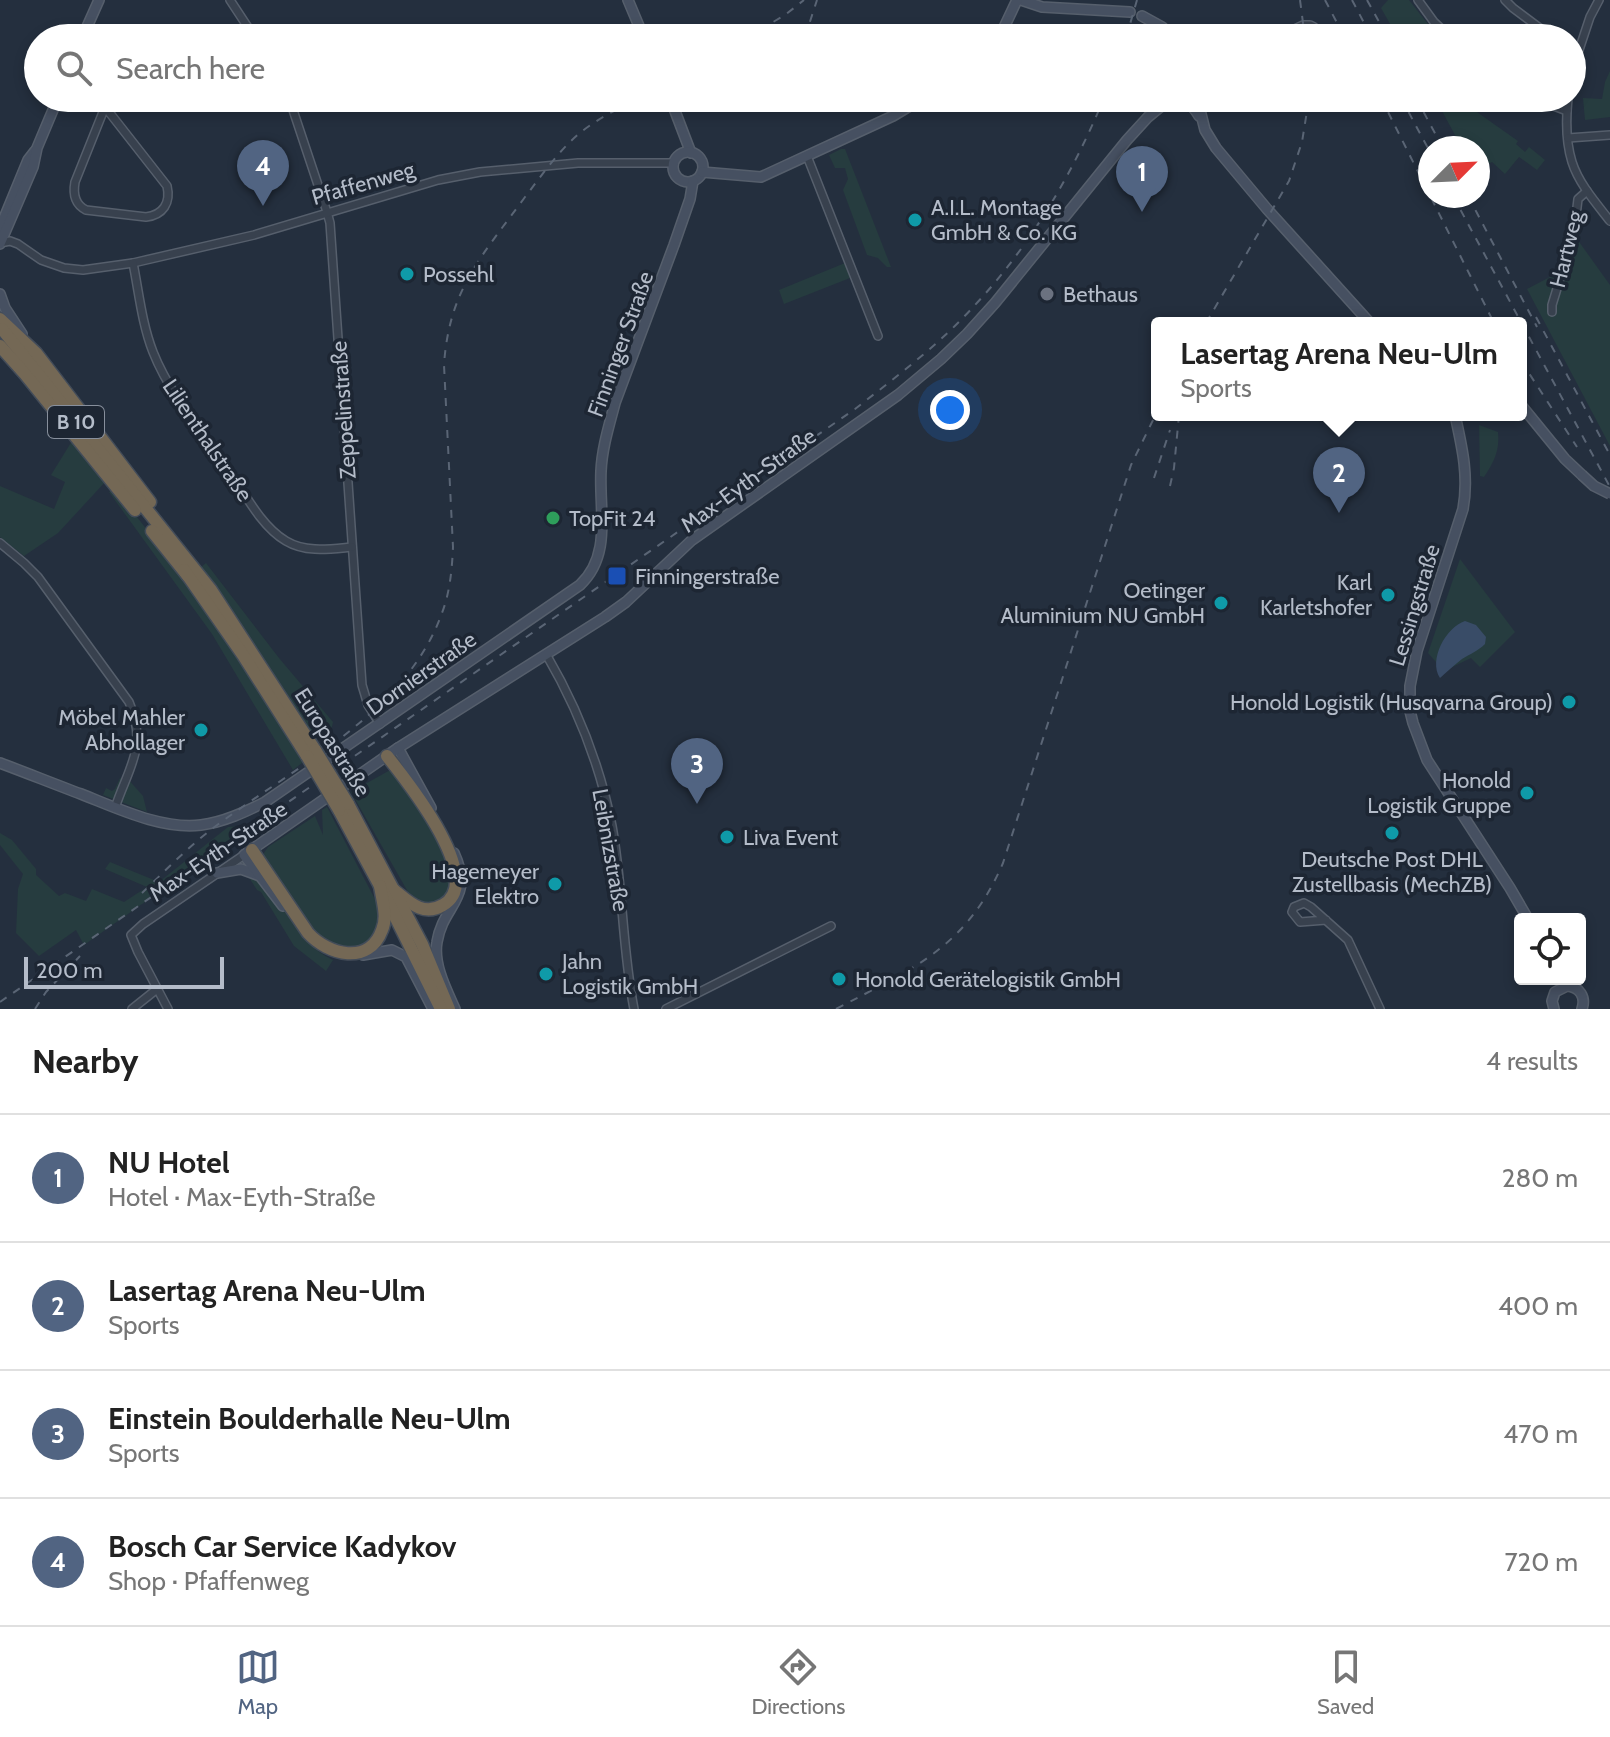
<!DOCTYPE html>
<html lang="en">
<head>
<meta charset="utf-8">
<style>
  :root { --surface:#fff; --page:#f2f2f2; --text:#222; --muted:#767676; --line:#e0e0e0; --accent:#516482 }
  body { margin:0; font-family:Cabin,sans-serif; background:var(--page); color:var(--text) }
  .controls { position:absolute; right:24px; bottom:24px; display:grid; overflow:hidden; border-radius:8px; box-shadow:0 4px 12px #0003 }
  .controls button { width:72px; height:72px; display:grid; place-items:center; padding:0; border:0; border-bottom:2px solid var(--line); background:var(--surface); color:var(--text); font:40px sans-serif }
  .compass { position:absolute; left:1418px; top:136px; width:72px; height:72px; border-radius:50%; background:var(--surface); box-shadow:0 4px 12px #0003; rotate:66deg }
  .scale { position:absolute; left:24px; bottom:20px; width:200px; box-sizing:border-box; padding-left:8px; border:4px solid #b4bcc9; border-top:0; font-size:22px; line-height:28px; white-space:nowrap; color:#b4bcc9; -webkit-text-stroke:6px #1d2633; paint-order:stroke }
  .you { position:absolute; left:950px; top:410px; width:28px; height:28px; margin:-20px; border:6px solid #fff; border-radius:50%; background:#1a73e8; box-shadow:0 0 0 12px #1a73e833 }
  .badge { display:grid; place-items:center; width:52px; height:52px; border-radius:50%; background:var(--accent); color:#fff; font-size:26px; font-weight:700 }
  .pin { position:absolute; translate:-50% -66px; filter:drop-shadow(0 2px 4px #0008) }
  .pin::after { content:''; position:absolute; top:42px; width:28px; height:24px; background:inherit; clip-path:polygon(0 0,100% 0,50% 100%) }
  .popup { position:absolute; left:1151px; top:317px; width:376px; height:104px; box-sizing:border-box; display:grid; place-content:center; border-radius:8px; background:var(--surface); filter:drop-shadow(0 2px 6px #0005); font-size:26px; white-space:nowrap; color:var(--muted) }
  .popup b { font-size:30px; color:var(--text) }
  .popup::after { content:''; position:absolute; left:50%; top:100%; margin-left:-16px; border:16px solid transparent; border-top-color:var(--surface) }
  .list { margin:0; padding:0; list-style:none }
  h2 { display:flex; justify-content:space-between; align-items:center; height:104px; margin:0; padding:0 32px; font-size:34px }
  h2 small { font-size:26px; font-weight:400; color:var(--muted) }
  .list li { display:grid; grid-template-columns:52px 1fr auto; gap:24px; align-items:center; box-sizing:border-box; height:128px; padding:0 32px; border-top:2px solid var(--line) }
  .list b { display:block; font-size:30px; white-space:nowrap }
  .list p { margin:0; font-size:26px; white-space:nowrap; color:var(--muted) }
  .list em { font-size:26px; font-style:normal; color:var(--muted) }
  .icon { flex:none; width:44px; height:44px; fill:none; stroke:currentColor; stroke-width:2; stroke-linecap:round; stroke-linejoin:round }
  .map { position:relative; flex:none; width:1610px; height:1009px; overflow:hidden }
  .search { position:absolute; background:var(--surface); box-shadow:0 4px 12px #0003; left:24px; right:24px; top:24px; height:88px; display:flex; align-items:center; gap:20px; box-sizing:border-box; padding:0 28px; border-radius:44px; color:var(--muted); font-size:30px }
  .sheet { height:616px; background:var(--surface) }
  nav { display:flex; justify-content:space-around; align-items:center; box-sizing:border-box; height:112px; border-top:2px solid var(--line); background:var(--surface); font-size:22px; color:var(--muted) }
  nav a { display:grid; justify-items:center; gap:4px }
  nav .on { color:var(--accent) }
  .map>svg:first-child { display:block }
  .green { fill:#263c3f }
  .water { fill:#394c67 }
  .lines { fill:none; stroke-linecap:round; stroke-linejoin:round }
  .street-casing { stroke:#565f6c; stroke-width:10 }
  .secondary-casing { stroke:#565f6c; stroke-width:12 }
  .highway-casing { stroke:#434c59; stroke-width:15 }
  .street { stroke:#38414e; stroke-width:7 }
  .secondary { stroke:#465061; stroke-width:9 }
  .highway { stroke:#746855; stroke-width:12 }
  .rail { stroke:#5a6575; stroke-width:2; stroke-dasharray:8 8; stroke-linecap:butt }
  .secondary-bridge-casing { stroke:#565f6c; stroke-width:12; stroke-linecap:butt }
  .highway-bridge-casing { stroke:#434c59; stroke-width:15; stroke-linecap:butt }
  .secondary-bridge { stroke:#465061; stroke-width:9 }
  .highway-bridge { stroke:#746855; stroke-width:12 }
  .culture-dot { fill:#0f9aa8; stroke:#1d2633; stroke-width:3 }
  .worship-dot { fill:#6b7280; stroke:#1d2633; stroke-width:3 }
  .leisure-dot { fill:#2e9e5b; stroke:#1d2633; stroke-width:3 }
  .transit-dot { fill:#1a4fb4; stroke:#1d2633; stroke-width:3 }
  .labels { text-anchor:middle; stroke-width:7; stroke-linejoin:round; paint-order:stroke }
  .shield { fill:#1d2633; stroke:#878f9c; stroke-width:2 }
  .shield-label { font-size:20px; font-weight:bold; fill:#b4bcc9 }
  .street-label { font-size:22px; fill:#b4bcc9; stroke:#1d2633 }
  .poi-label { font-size:22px; fill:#b4bcc9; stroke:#1d2633; text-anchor:start }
</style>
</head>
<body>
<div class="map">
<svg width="1610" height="1009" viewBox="0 0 1610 1009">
  <rect width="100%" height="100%" fill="#242f3e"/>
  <g class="green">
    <polygon points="1388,0 1409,0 1431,28 1420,38 1398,38 1381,8"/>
    <polygon points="1610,71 1610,117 1585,120 1583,98 1602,99 1605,82"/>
    <polygon points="1435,98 1457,98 1518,141 1516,144 1525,152 1529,147 1545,160 1537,170 1519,157 1505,174 1492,162 1478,169 1478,148 1462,148"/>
    <polygon points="841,149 845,149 891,267 887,267 878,258 867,255 843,190 848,179 845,168 835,168 829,155"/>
    <polygon points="1577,239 1610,285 1610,446 1527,289 1567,268"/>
    <polygon points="845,263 850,278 784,304 779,290"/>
    <path d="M1479 425 1498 432C1500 450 1494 462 1484 477L1480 476Z"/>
    <polygon points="72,441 106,481 58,533 24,556 0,537 0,486 54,509 65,482 51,475"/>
    <polygon points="115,489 166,554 228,637 307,759 293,770 212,634 109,492"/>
    <polygon points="1460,559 1515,632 1480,667 1471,658 1444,671 1428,653"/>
    <polygon points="206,563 279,658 333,722 330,735 320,741 309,730 268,665 201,567"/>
    <polygon points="392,769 411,792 449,861 452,891 431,906 423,903 408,892 351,792"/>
    <polygon points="120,778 127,778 143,796 147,812 103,795 106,788 112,791 115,789"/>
    <polygon points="327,807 379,907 380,925 372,940 360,948 347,951 318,940 263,858 264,853 268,847 315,816 323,835 322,810"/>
    <polygon points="254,825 84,945 76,930 39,956 16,933 18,889 23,874 0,845 0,833 12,840 36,869 36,875 59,896 65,893 86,901 92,889 124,902 147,887 105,869 110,862 159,882 228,827"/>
    <path d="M248 876C284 893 292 941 333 960L326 971 294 946 261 892 257 890Z"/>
  </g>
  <path class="water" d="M1465 621 1476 625 1486 637 1485 644C1478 651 1470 654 1462 659 1454 665 1447 672 1440 678 1428 660 1446 627 1465 621Z"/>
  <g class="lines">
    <defs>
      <g id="street">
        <polyline points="230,0 255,38"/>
        <polyline points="1418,0 1434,22 1451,38"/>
        <polyline points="1505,0 1513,8 1553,38"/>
        <polyline points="1276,38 1303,25 1310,25 1314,27 1317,38"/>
        <polyline points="1572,71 1590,17 1599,0"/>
        <path d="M98 98 167 186C171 203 163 215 146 217L86 210C74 204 73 193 75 182L105 107"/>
        <polyline points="289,98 327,212 330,223 362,685 368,705 380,724"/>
        <polyline points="1533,98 1567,111"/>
        <path d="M1568 98C1566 118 1566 143 1572 162 1579 184 1596 203 1610 221"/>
        <polyline points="1568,138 1610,135"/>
        <polyline points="807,156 878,336"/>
        <polyline points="0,243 10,241 18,244 41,260 64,268 83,270 133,263 254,235 438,180 480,172 578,163 674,163"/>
        <path d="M133 263C139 293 142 324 153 352 170 395 203 433 229 470 245 494 261 526 286 541 306 553 330 549 352 547"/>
        <polyline points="1552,312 1552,305 1574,233 1578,199 1587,191"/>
        <path d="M0 543 24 563 38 577 129 702C148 747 129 766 115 808"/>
        <path d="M546 654C577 707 600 765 612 826 623 886 622 948 634 1009"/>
        <polyline points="1326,920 1300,922 1292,912 1294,907 1304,903 1311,907 1348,940 1380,1009"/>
        <polyline points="132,1009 157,989"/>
        <polyline points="168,1009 138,952 131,935 143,924 244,855"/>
        <polyline points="666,1009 831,926"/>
      </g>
      <g id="secondary">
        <polyline points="628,0 644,38"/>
        <polyline points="1021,0 1042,7 1130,12"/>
        <polyline points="1142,16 1162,27 1174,38"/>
        <polyline points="82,38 99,0"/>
        <polyline points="999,38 1017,0"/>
        <polyline points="670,98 691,153"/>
        <polyline points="1197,98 1205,130 1216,148 1267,209 1370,323"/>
        <path d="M1165 103C1179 96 1192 103 1199 116"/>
        <circle cx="688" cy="167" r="15"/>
        <polyline points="702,172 761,177 893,116 923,98"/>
        <polyline points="0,228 28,160 35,151"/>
        <polyline points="0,244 33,167 37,148 58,98"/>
        <polyline points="0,294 5,308 22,334"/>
        <polyline points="1521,405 1565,459 1582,475"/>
        <path d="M1455 415C1462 447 1469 476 1463 509L1417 651 1410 686V711L1413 723 1427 760 1510 888 1528 919"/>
        <polyline points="398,748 431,808"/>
        <path d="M0 763C27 773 54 784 81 794 117 808 162 830 201 825 224 822 245 812 265 802L580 585C612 555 599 511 601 471 602 448 609 426 615 403L674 245 690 199 693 181"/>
        <path d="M454 853C475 899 443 904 437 942 433 964 446 989 455 1009"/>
        <polyline points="217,873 241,869 260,876"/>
        <polyline points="283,906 244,855 398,748 605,617 626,602 692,540 898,395 941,359 967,334 995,303 1127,140 1148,117 1171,98"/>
        <polyline points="363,955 392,950 406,957 433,1009"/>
        <path d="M1554 1009 1552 1001 1555 992 1567 986C1580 987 1586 997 1582 1009"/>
      </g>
      <g id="highway">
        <polyline points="0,319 36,353 150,502"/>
        <polyline points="2,329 211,590 315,750"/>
        <polyline points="0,346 25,374 135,510"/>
        <polyline points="152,531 188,576"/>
        <polyline points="184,570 243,655 307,756"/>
        <path d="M387 756C406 780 487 880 443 905 423 917 409 902 394 890"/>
        <polyline points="348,804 422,944 449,1009"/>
        <polyline points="339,810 380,886 441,1009"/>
        <path d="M252 850 308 933C328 955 369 966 382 930 388 917 382 900 380 886"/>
      </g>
    </defs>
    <use href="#street" class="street-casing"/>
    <use href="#secondary" class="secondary-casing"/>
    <use href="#highway" class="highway-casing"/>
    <use href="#street" class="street"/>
    <use href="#secondary" class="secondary"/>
    <use href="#highway" class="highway"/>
    <g class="rail">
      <polyline points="1300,0 1305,38"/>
      <polyline points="1325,0 1345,38"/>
      <polyline points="1352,0 1372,38"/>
      <polyline points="1367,0 1388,38"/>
      <polyline points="805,37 817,0"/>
      <polyline points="746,38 785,15 804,0"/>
      <polyline points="1126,38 1137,0"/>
      <polyline points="1381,98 1494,323"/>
      <polyline points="1401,98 1430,152"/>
      <polyline points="1416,98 1443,148"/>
      <polyline points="1453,196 1610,487"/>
      <polyline points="1468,196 1537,327"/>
      <polyline points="1536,317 1610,455"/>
      <polyline points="1206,323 1289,181 1302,142 1307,111"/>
      <polyline points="1521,361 1577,447"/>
      <polyline points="1154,478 1170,430"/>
      <polyline points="1170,486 1174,468 1179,415"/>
      <path d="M142 893C169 867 194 841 224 820 302 763 408 709 442 613 450 592 452 569 453 547L444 365C449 289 482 256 525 197 542 175 559 150 581 132 599 118 619 108 639 98"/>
      <path d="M0 1002 855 409C896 377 940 344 975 305 1031 245 1073 173 1104 98"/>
      <polyline points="35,1009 46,992 80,956"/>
      <path d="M836 1009C914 968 966 948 1003 863L1131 465 1157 412"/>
    </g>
    <defs>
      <polyline id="secondary-bridge" points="1582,475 1594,486 1610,494"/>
      <g id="highway-bridge">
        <polyline points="315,750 348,804"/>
        <polyline points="307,756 339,810"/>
      </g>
    </defs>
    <use href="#secondary-bridge" class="secondary-bridge-casing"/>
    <use href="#highway-bridge" class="highway-bridge-casing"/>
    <use href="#secondary-bridge" class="secondary-bridge"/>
    <use href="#highway-bridge" class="highway-bridge"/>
  </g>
  <g class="culture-dot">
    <circle cx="915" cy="220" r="8"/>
    <circle cx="407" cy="274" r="8"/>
    <circle cx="1388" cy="595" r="8"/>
    <circle cx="1221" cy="603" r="8"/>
    <circle cx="1569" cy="702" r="8"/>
    <circle cx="201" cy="730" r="8"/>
    <circle cx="1527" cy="793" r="8"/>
    <circle cx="1392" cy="833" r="8"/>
    <circle cx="727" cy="837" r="8"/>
    <circle cx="555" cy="884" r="8"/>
    <circle cx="546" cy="974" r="8"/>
    <circle cx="839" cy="979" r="8"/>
  </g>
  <circle class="worship-dot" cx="1047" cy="294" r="8"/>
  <circle class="leisure-dot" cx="553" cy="518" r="8"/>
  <rect class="transit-dot" x="607" y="566" width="20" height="20" rx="4"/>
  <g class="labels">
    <rect class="shield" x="48" y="406" width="56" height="32" rx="6"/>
    <g class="shield-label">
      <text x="76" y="429">B 10</text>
    </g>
    <g class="street-label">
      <text transform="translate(363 183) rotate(-16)" y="8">Pfaffenweg</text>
      <text transform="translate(1566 249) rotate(-76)" y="8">Hartweg</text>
      <text transform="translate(620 344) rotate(-70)" y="8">Finninger Straße</text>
      <text transform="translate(343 410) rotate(-94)" y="8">Zeppelinstraße</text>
      <text transform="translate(208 440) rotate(56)" y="8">Lilienthalstraße</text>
      <text transform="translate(748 480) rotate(-36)" y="8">Max-Eyth-Straße</text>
      <text transform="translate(1414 605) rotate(-73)" y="8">Lessingstraße</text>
      <text transform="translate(421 673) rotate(-35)" y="8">Dornierstraße</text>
      <text transform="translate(333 742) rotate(58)" y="8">Europastraße</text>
      <text transform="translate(611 850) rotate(80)" y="8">Leibnizstraße</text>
      <text transform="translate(218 851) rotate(-34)" y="8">Max-Eyth-Straße</text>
    </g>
    <g class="poi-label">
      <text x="931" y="215">A.I.L. Montage<tspan x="931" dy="25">GmbH &amp; Co. KG</tspan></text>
      <text x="423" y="282">Possehl</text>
      <text x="1063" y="302">Bethaus</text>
      <text x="569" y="526">TopFit 24</text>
      <text x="635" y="584">Finningerstraße</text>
      <text x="1372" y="590" text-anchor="end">Karl<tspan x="1372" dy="25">Karletshofer</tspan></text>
      <text x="1205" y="598" text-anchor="end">Oetinger<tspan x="1205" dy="25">Aluminium NU GmbH</tspan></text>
      <text x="1553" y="710" text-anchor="end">Honold Logistik (Husqvarna Group)</text>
      <text x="185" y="725" text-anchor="end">Möbel Mahler<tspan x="185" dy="25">Abhollager</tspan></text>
      <text x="1511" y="788" text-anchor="end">Honold<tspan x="1511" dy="25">Logistik Gruppe</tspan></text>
      <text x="743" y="845">Liva Event</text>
      <text x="1392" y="867" text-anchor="middle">Deutsche Post DHL<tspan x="1392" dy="25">Zustellbasis (MechZB)</tspan></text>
      <text x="539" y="879" text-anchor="end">Hagemeyer<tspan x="539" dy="25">Elektro</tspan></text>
      <text x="562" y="969">Jahn<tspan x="562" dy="25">Logistik GmbH</tspan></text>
      <text x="855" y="987">Honold Gerätelogistik GmbH</text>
    </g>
  </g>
</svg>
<div class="controls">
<button><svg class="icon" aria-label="locate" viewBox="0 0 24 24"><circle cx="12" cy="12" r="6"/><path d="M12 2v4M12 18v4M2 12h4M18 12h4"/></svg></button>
</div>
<svg class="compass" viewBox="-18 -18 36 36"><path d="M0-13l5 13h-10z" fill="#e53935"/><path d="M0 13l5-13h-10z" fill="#767676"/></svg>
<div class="scale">200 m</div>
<div class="you"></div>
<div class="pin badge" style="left:1142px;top:212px">1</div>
<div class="pin badge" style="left:1339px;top:513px">2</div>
<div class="popup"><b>Lasertag Arena Neu-Ulm</b>Sports</div>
<div class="pin badge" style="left:697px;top:804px">3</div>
<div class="pin badge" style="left:263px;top:206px">4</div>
<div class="search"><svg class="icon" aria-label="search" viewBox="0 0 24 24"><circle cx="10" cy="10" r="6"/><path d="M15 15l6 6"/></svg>Search here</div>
</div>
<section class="sheet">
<h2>Nearby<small>4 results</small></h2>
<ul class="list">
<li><span class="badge">1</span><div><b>NU Hotel</b><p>Hotel · Max-Eyth-Straße</p></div><em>280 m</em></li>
<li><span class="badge">2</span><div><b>Lasertag Arena Neu-Ulm</b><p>Sports</p></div><em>400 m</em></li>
<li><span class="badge">3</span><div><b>Einstein Boulderhalle Neu-Ulm</b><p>Sports</p></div><em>470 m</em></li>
<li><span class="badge">4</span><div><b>Bosch Car Service Kadykov</b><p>Shop · Pfaffenweg</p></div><em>720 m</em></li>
</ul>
</section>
<nav>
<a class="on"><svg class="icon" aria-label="map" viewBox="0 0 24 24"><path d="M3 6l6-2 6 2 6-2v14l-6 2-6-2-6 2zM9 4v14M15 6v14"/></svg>Map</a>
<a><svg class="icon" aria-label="directions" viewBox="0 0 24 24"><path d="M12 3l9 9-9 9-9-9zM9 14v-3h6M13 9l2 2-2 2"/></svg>Directions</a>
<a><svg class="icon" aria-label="saved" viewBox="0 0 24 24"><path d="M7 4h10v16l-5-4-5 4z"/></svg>Saved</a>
</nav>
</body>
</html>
